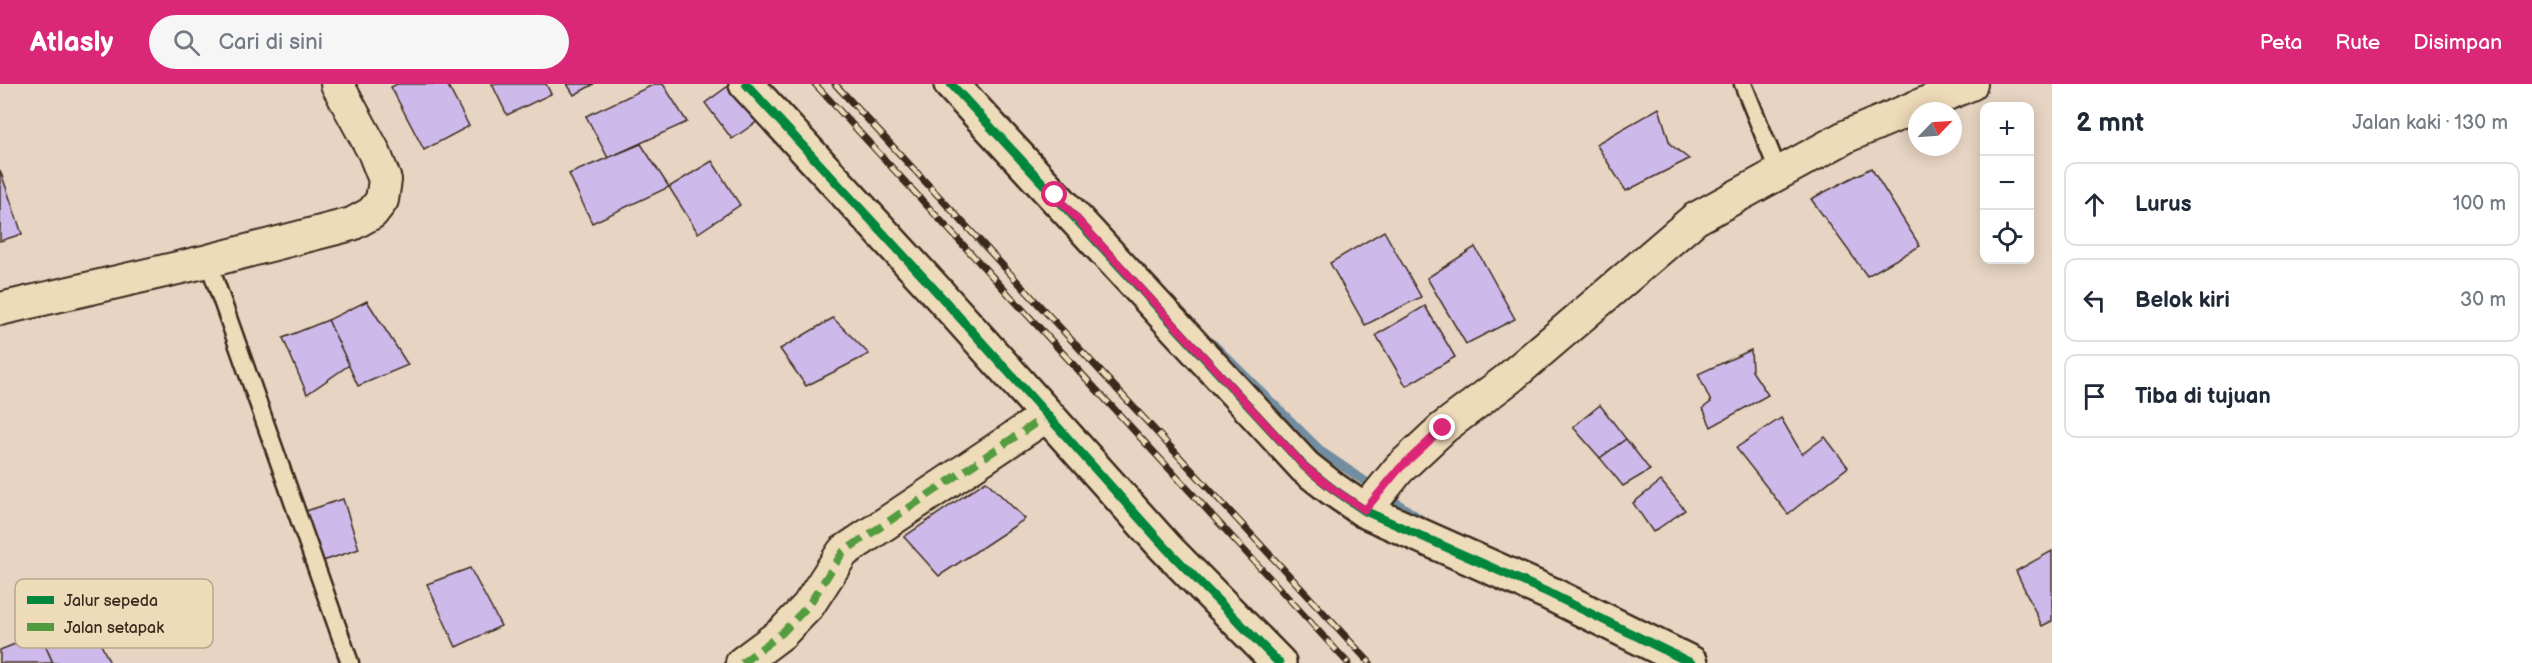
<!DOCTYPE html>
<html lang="id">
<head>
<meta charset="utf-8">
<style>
  :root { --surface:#fff; --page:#f6f6f7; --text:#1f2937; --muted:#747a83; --line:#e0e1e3; --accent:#db2777 }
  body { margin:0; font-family:"Balsamiq Sans",sans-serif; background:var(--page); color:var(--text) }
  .controls { position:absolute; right:18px; top:18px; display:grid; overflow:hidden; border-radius:12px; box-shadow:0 3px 15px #0003 }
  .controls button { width:54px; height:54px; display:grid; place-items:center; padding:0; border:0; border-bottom:2px solid var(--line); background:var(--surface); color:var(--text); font:30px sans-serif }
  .compass { position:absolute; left:1908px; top:18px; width:54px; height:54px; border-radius:50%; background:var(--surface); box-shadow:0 3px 15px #0003; rotate:65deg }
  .stop { position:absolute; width:18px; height:18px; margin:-14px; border:4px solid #db2777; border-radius:50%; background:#fff }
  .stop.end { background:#db2777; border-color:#fff; box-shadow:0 2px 6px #0008 }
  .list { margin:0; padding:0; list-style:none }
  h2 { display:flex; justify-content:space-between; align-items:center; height:78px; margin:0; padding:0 24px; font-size:26px }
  h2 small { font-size:20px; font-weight:400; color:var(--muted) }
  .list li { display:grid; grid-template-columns:39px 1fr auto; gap:18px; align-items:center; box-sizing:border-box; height:84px; margin:0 12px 12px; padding:0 12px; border:2px solid var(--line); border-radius:12px }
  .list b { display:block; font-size:22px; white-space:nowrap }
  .list em { font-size:20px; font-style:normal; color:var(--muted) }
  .icon { flex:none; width:33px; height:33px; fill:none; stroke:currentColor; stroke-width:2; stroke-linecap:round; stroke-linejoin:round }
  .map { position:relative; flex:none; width:2052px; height:579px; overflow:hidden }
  header { display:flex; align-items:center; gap:36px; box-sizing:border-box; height:84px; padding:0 30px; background:var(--accent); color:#fff }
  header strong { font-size:28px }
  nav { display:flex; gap:33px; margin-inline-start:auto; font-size:21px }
  .search { width:420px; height:54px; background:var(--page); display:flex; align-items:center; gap:15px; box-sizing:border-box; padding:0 21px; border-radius:33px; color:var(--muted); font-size:22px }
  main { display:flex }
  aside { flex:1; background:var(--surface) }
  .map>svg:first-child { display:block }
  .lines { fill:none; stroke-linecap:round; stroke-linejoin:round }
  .stream { stroke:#728da0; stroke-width:9 }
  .building { fill:#cdbaeb; stroke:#3b2a1e; stroke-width:1.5 }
  .lane-casing { stroke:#3b2a1e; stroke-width:21 }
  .street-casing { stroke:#3b2a1e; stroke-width:36 }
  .secondary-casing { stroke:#3b2a1e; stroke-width:38 }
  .lane { stroke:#eedbb9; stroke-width:16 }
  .street { stroke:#eedbb9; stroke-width:32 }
  .secondary { stroke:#eedbb9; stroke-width:33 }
  .rail-casing { stroke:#3b2a1e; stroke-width:7 }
  .rail { stroke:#eedbb9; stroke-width:4.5; stroke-dasharray:14; stroke-linecap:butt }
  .quiet { stroke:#529c3f; stroke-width:8; stroke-dasharray:15 8; stroke-linecap:butt }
  .cycleway-casing { stroke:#eedbb9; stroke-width:13 }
  .cycleway { stroke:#00873e; stroke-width:9 }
  .route { stroke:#db2777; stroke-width:8 }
  .key { fill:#eedbb9; stroke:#b8a68a; stroke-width:1.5 }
  .key-label { font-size:16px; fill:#3b2a1e }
</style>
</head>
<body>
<header>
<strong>Atlasly</strong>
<div class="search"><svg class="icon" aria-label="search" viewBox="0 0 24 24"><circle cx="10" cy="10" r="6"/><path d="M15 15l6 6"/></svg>Cari di sini</div>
<nav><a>Peta</a><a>Rute</a><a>Disimpan</a></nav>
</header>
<main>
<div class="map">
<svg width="2052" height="579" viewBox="0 0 2052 579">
  <rect width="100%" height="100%" fill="#e7d4c3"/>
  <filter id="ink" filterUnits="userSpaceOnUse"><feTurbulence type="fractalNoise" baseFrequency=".0167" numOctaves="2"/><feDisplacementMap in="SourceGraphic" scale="12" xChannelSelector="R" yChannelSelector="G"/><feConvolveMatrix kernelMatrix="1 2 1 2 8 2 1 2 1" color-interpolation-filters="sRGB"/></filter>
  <g filter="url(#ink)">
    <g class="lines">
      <polyline class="stream" points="1213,260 1322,368 1422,436"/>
    </g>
    <g class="building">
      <polygon points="397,0 447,0 469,42 424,66 391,3"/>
      <polygon points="492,0 546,0 551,10 507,31"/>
      <polygon points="567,0 594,0 574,11"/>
      <polygon points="655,0 663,0 687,38 608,74 586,32"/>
      <polygon points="731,0 758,37 732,55 705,19"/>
      <polygon points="1659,24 1670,60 1689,75 1626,107 1596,60"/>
      <polygon points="641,60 669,103 592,139 569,90"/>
      <polygon points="712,77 740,121 698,149 669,103"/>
      <polygon points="1871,84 1920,162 1867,192 1811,115"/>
      <polygon points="0,86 22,150 0,157"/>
      <polygon points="1384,147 1421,213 1365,241 1330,179"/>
      <polygon points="1475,163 1515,235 1466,260 1427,194"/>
      <polygon points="367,217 408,281 358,302 328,236"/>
      <polygon points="1425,222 1455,273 1406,302 1376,251"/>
      <polygon points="833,234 869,270 806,302 780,265"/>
      <polygon points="328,236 349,281 307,310 283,254"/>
      <polygon points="1751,266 1752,287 1768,311 1711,343 1703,324 1711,318 1698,290"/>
      <polygon points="1600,321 1626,355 1600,374 1573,343"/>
      <polygon points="1781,334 1802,370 1825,353 1848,383 1788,430 1736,364"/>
      <polygon points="1626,355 1650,386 1623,402 1600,374"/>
      <polygon points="986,397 1025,435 939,492 904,453"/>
      <polygon points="1661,397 1685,426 1653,448 1633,419"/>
      <polygon points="343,415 359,465 323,477 306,427"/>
      <polygon points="2052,467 2052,537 2042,542 2016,487"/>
      <polygon points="470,484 501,542 456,563 427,500"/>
      <polygon points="88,534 110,579 53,579 43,557"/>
      <polygon points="40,550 53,579 0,579 0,566"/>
    </g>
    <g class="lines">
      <defs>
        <g id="lane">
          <polyline points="1743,0 1779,89"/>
          <polyline points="208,177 350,579"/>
        </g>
        <g id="street">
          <polyline points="0,225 208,177 352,140 372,129 382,116 385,96 374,68 337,0"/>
          <polyline points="1365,427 1399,385 1443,344 1508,295 1695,135 1847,52 1971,0"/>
          <polyline points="742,579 782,549 808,522 843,468 1046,332"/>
        </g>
        <g id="secondary">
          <polyline points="746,0 936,207 1166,464 1279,579"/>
          <polyline points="951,0 1305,383 1333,405 1365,427 1549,509 1691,579"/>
        </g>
      </defs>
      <use href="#lane" class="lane-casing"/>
      <use href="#street" class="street-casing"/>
      <use href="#secondary" class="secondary-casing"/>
      <use href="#lane" class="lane"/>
      <use href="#street" class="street"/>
      <use href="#secondary" class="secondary"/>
      <defs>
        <g id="rail">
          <polyline points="815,0 1348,579"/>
          <polyline points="835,0 1370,579"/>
        </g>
      </defs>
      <use href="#rail" class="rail-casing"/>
      <use href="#rail" class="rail"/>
      <polyline class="quiet" points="742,579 782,549 808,522 843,468 1046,332"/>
      <defs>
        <g id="cycleway">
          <polyline points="746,0 936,207 1166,464 1279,579"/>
          <polyline points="951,0 1305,383 1333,405 1365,427 1549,509 1691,579"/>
        </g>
      </defs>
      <use href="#cycleway" class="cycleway-casing"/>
      <use href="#cycleway" class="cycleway"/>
    </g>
  </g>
  <g class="lines" filter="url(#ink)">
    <polyline class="route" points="1055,111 1305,383 1333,405 1365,426 1399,385 1443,344"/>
  </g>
  <rect x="15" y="495" width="198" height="69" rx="9" class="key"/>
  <rect x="27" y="512" width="27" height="8" fill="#00873e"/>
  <rect x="27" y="539" width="27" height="8" fill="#529c3f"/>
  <g class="key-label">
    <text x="64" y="522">Jalur sepeda</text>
    <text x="64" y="549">Jalan setapak</text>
  </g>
</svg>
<div class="controls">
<button>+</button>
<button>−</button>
<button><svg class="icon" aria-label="locate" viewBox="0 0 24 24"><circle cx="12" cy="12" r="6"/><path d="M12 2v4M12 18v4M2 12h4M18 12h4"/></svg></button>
</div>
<svg class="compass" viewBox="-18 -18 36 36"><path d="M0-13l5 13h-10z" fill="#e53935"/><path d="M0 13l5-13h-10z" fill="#747a83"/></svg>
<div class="stop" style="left:1055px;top:111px"></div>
<div class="stop end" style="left:1443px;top:344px"></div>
</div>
<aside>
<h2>2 mnt<small>Jalan kaki · 130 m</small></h2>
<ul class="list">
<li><svg class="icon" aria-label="ahead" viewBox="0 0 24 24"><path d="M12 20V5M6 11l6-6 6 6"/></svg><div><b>Lurus</b></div><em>100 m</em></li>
<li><svg class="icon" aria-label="left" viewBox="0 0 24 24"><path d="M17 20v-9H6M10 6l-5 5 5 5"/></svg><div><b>Belok kiri</b></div><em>30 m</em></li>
<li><svg class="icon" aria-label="arrive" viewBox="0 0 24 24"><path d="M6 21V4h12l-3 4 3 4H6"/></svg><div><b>Tiba di tujuan</b></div></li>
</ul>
</aside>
</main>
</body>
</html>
